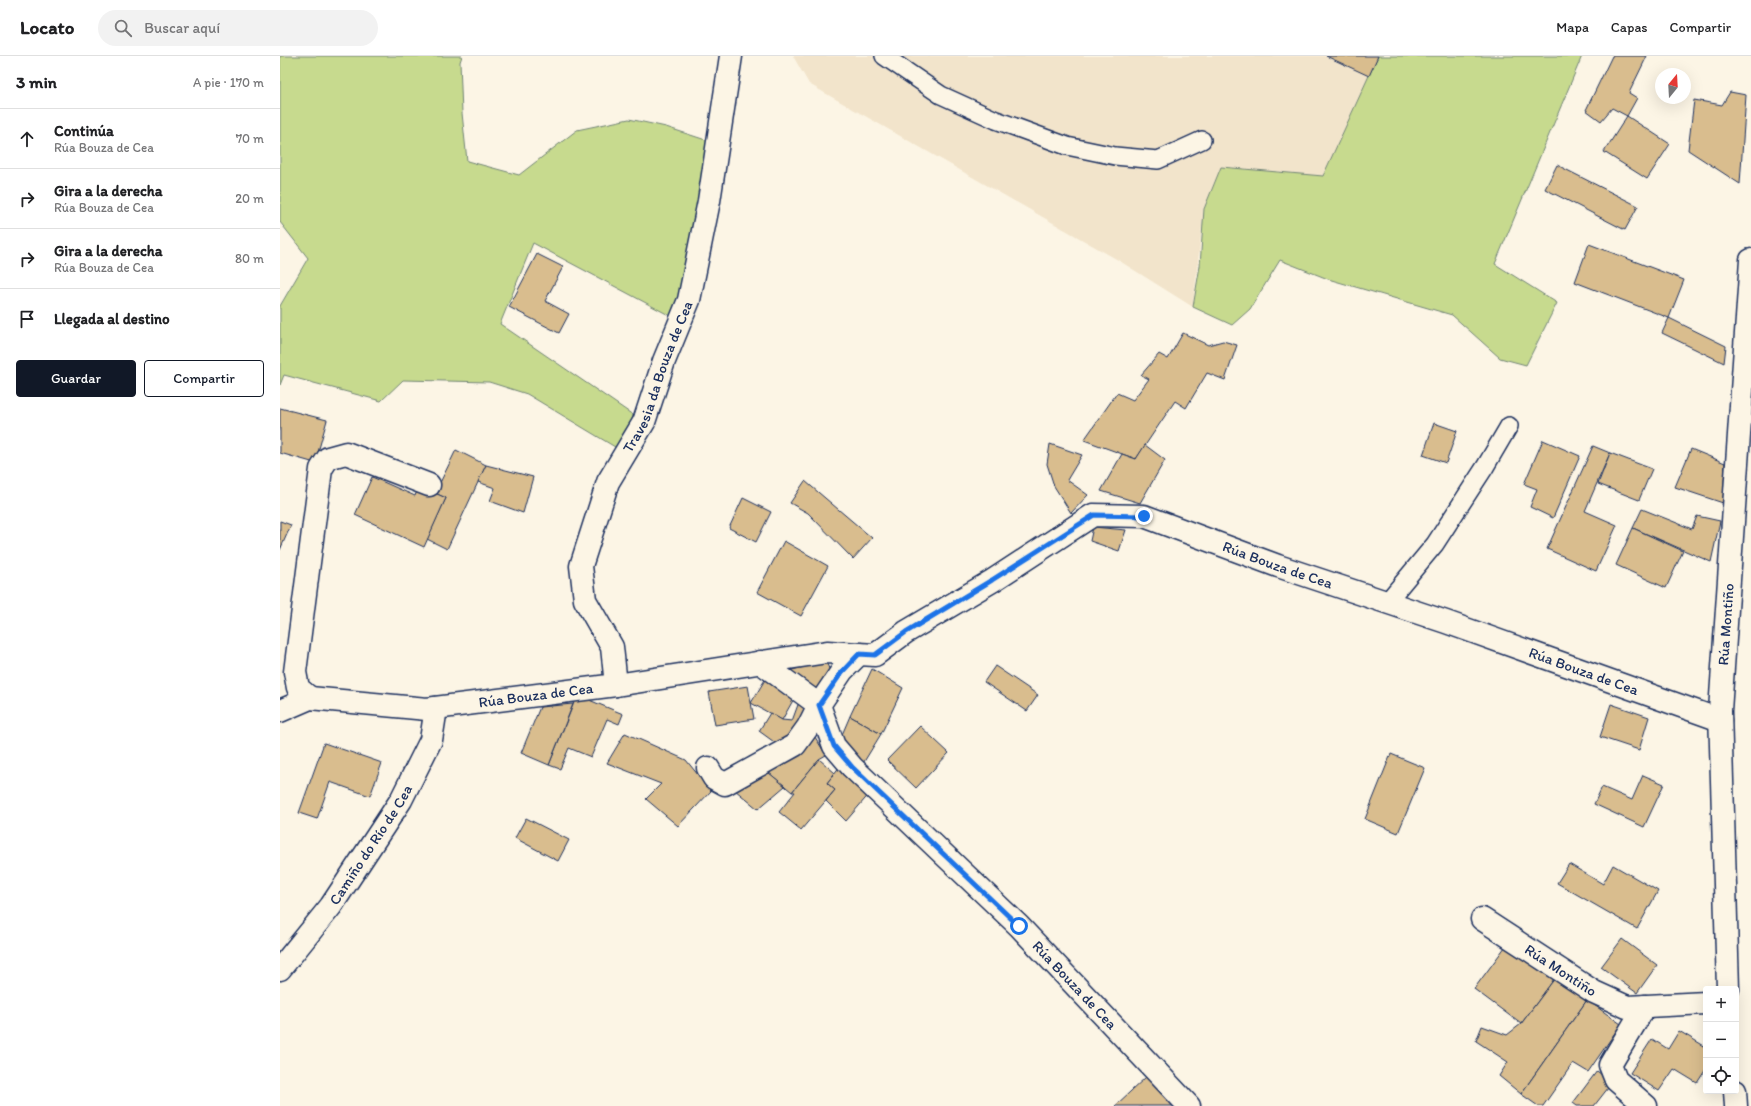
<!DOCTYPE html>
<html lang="es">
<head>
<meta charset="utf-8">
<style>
  :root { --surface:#fff; --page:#f2f2f2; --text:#202124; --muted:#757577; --line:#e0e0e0; --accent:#111827 }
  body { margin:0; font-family:Itim,sans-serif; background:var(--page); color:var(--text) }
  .controls { position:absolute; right:12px; bottom:12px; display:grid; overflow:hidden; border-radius:4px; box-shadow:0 4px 16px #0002 }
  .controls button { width:36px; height:36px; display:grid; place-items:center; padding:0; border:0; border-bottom:1px solid var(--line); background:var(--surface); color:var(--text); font:20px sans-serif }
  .compass { position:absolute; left:1375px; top:12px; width:36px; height:36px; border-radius:50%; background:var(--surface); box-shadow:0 4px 16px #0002; rotate:18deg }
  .stop { position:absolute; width:12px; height:12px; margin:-9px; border:3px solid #1a73e8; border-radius:50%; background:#fff }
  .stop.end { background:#1a73e8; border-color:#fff; box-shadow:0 1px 4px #0008 }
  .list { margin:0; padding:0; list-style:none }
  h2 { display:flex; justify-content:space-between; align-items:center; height:52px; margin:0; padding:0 16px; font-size:17px }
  h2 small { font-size:13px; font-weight:400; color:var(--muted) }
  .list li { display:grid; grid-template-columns:26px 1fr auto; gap:12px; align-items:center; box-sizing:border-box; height:60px; padding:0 16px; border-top:1px solid var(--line) }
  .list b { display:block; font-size:15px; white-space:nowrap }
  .list p { margin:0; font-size:13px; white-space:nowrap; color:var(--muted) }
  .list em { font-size:13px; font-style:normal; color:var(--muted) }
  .actions { display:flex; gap:8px; padding:12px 16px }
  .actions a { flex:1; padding:9px 0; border:1px solid var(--accent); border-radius:4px; text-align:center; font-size:14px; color:var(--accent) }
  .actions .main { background:var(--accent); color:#fff }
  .icon { flex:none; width:22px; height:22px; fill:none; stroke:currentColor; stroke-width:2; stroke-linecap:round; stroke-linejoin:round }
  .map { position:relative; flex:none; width:1471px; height:1050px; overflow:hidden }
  header { display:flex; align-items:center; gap:24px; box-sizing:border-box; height:56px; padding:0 20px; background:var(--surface); border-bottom:1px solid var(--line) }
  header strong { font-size:19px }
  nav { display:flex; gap:22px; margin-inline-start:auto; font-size:14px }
  .search { width:280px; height:36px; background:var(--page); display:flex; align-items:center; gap:10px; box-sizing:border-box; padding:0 14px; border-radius:22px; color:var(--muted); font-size:15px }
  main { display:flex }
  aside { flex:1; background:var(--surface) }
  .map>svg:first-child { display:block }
  .built { fill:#f2e4cb }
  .green { fill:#c7da8e; stroke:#718476 }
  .building { fill:#d9bd8e; stroke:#1b2f5e }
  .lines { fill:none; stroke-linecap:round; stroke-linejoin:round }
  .service-casing { stroke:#1b2f5e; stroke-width:20 }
  .minor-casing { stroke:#1b2f5e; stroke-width:25 }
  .service { stroke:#fcf5e5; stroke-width:17 }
  .minor { stroke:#fcf5e5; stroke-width:22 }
  .route { stroke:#1a73e8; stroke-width:5 }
  .labels { text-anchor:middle; stroke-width:3; stroke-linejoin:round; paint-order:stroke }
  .street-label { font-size:15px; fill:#1b2f5e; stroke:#fcf5e5 }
</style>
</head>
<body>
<header>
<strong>Locato</strong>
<div class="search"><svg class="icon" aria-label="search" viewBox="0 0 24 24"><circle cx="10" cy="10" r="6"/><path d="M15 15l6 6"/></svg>Buscar aquí</div>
<nav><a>Mapa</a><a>Capas</a><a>Compartir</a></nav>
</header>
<main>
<aside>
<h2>3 min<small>A pie · 170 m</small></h2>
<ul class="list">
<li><svg class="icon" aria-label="ahead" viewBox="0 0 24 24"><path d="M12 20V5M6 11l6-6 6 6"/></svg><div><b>Continúa</b><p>Rúa Bouza de Cea</p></div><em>70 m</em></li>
<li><svg class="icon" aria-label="right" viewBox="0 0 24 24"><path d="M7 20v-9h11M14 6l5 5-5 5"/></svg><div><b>Gira a la derecha</b><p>Rúa Bouza de Cea</p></div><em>20 m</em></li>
<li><svg class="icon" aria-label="right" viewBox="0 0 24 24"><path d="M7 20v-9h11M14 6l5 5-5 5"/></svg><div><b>Gira a la derecha</b><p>Rúa Bouza de Cea</p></div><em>80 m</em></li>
<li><svg class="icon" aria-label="arrive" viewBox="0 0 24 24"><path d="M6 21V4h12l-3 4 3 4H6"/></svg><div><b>Llegada al destino</b></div></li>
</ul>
<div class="actions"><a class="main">Guardar</a><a>Compartir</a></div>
</aside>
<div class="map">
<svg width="1471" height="1050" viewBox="0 0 1471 1050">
  <rect width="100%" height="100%" fill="#fcf5e5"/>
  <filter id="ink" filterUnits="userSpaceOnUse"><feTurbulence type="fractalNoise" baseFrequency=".025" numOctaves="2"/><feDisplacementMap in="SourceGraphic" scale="8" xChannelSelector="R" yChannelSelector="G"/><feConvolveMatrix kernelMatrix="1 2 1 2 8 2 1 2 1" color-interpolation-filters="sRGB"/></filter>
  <g filter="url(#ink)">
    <polygon class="built" points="513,0 1098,0 1043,121 941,111 924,153 913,251 838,204 529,28"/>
    <g class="green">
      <polygon points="0,0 182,0 180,6 182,57 187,105 239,119 297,74 349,63 386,71 438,88 400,265 253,187 220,268 353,359 345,397 247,338 209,326 123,324 101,345 4,319 0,329 0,250 28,202 0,166"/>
      <polygon points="1098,0 1302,0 1215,208 1277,247 1246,309 1220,302 1172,259 1048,223 1000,204 970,253 952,269 913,251 920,210 924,153 941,111 1043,120"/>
    </g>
    <g class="building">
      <polygon points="1046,0 1098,0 1089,20"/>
      <polygon points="1332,0 1367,0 1349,37 1357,42 1347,60 1332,52 1321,65 1306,54"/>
      <polygon points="1450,36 1466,39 1460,128 1408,94 1414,44 1442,49"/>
      <polygon points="1347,60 1390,88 1367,123 1324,96"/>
      <polygon points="1277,109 1358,150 1345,174 1265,133"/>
      <polygon points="1309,188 1404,224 1389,262 1295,226"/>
      <polygon points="257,198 283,211 265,245 289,258 279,277 229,251"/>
      <polygon points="1389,262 1446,290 1444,307 1382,277"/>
      <polygon points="903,277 928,289 943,285 957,289 945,324 927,317 906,352 895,345 856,403 804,384 837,337 853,344 869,323 861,319 879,298 888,303"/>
      <polygon points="0,352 47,364 35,407 0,397"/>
      <polygon points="1154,367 1177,375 1166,407 1143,399"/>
      <polygon points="1263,384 1300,400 1273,462 1250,451 1257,433 1244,428"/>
      <polygon points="770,388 802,399 787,424 808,439 791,457 774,430 767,408"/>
      <polygon points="865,389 885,404 860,447 821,435 842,398 856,403"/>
      <polygon points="1313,390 1330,397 1305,455 1337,469 1316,515 1267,493"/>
      <polygon points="1411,393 1445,407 1443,447 1395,431"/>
      <polygon points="176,394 206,409 167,493 147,483 166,442 155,437"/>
      <polygon points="1330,397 1372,413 1359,444 1318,428"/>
      <polygon points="206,409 253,421 243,457 210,445 215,432 198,426"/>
      <polygon points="92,421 135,440 139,430 166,442 144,491 75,459"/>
      <polygon points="525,425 592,482 573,503 528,457 510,447"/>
      <polygon points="463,442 491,456 476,486 449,472"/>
      <polygon points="1362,453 1412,473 1417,460 1440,465 1431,506 1353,472"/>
      <polygon points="0,465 11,469 0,494"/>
      <polygon points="813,471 846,474 839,495 810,485"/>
      <polygon points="1353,472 1403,495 1386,532 1336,509"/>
      <polygon points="504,485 548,510 521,560 477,536"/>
      <polygon points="546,606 552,619 542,635 521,628 507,615"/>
      <polygon points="715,610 758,639 747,655 704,626"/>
      <polygon points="592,613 623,632 601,678 570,660"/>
      <polygon points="486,622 516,639 502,664 471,647"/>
      <polygon points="468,630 474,663 435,669 429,636"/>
      <polygon points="297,639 343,658 339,668 327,663 311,701 289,692 280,713 269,709"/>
      <polygon points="519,646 531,652 501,691 479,675 490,657 502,664 512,665"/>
      <polygon points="293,648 269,709 241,697 260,651"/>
      <polygon points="1331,648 1369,661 1359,694 1320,681"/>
      <polygon points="570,660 601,678 582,709 558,688"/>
      <polygon points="640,670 669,697 636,732 607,704"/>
      <polygon points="345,677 406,704 431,735 398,770 366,743 381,728 327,707"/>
      <polygon points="535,681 546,699 539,703 512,736 483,712"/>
      <polygon points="44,687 102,707 90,740 50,726 37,763 19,757"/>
      <polygon points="1111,698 1145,712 1118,777 1085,763"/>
      <polygon points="539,703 555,717 547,727 555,734 521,774 499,756 515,736 512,736"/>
      <polygon points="560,710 591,736 566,765 546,745 555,734 547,727"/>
      <polygon points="483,712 505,730 478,753 455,734"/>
      <polygon points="1363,719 1384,728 1364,771 1314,748 1322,731 1352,744"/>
      <polygon points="246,762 289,784 278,805 235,782"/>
      <polygon points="1289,808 1323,828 1333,809 1378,835 1357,873 1277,827"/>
      <polygon points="1342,883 1377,909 1357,937 1321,911"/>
      <polygon points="1228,887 1275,922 1241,968 1194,933"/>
      <polygon points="1275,922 1307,944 1241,1038 1219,1020 1228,1006 1196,985 1202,970 1227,979 1241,968"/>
      <polygon points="1307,944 1341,968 1308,1016 1293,1007 1263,1050 1258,1050 1241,1038"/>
      <polygon points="1399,975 1426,991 1426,1013 1417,1027 1394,1013 1379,1035 1350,1017 1372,983 1388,993"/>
      <polygon points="1317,1015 1332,1027 1314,1050 1297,1050 1293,1047"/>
      <polygon points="866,1021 893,1050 835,1050"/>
    </g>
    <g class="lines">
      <defs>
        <g id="service">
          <polyline points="604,0 661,39 716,64 787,90 835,100 878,104 922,84"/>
          <polyline points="1107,546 1155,488 1205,411 1229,370"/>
        </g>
        <g id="minor">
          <path id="s1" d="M480 606 539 649 554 690 572 711 739 870 909 1050"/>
          <path id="s2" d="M336 629 332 591 305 544 301 510 328 426 364 366 384 305 409 244 429 145 451 0"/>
          <polyline points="30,642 18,632 15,616 41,413 48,402 66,397 149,429"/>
          <path id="s3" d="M0 655 30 642 147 653 336 629 547 596 595 599 626 576 712 525 813 459 864 460 998 510 1166 566 1440 664"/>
          <polyline points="428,712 434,722 445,728 515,689 528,671 539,649 562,615 579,598"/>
          <path id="s4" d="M1202 863 1314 936 1347 951 1426 947"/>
          <path id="s5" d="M0 913 51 850 121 744 151 684 156 652"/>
          <path id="s6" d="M1448 933 1440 655 1471 204"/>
          <polyline points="1365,950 1330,1009 1336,1024 1366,1050"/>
          <polyline points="1455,1035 1456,1050"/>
        </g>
      </defs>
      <use href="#service" class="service-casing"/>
      <use href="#minor" class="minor-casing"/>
      <use href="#service" class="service"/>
      <use href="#minor" class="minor"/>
    </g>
  </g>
  <g class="lines" filter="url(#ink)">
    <polyline class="route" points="739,870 572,711 554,690 539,649 562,616 579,598 595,599 626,576 712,524 814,459 864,460"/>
  </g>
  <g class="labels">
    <g class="street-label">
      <text dy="5" stroke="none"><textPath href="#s2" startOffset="332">Travesia da Bouza de Cea</textPath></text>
      <text dy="5" stroke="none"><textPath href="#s3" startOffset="1055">Rúa Bouza de Cea</textPath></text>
      <text dy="5" stroke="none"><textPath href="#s6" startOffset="365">Rúa Montiño</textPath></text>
      <text dy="5" stroke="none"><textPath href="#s3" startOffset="1379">Rúa Bouza de Cea</textPath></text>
      <text dy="5" stroke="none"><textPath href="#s3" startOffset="260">Rúa Bouza de Cea</textPath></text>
      <text dy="5" stroke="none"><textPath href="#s5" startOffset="154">Camiño do Río de Cea</textPath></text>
      <text dy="5" stroke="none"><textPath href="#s4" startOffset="94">Rúa Montiño</textPath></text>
      <text dy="5" stroke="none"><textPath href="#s1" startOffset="456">Rúa Bouza de Cea</textPath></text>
    </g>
  </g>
</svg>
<div class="controls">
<button>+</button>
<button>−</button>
<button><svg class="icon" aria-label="locate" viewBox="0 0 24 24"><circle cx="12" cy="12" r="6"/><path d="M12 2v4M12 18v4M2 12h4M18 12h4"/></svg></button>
</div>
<svg class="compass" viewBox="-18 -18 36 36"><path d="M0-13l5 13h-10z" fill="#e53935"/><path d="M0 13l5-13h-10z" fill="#757577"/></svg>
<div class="stop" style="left:739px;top:870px"></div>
<div class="stop end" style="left:864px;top:460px"></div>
</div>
</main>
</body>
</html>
